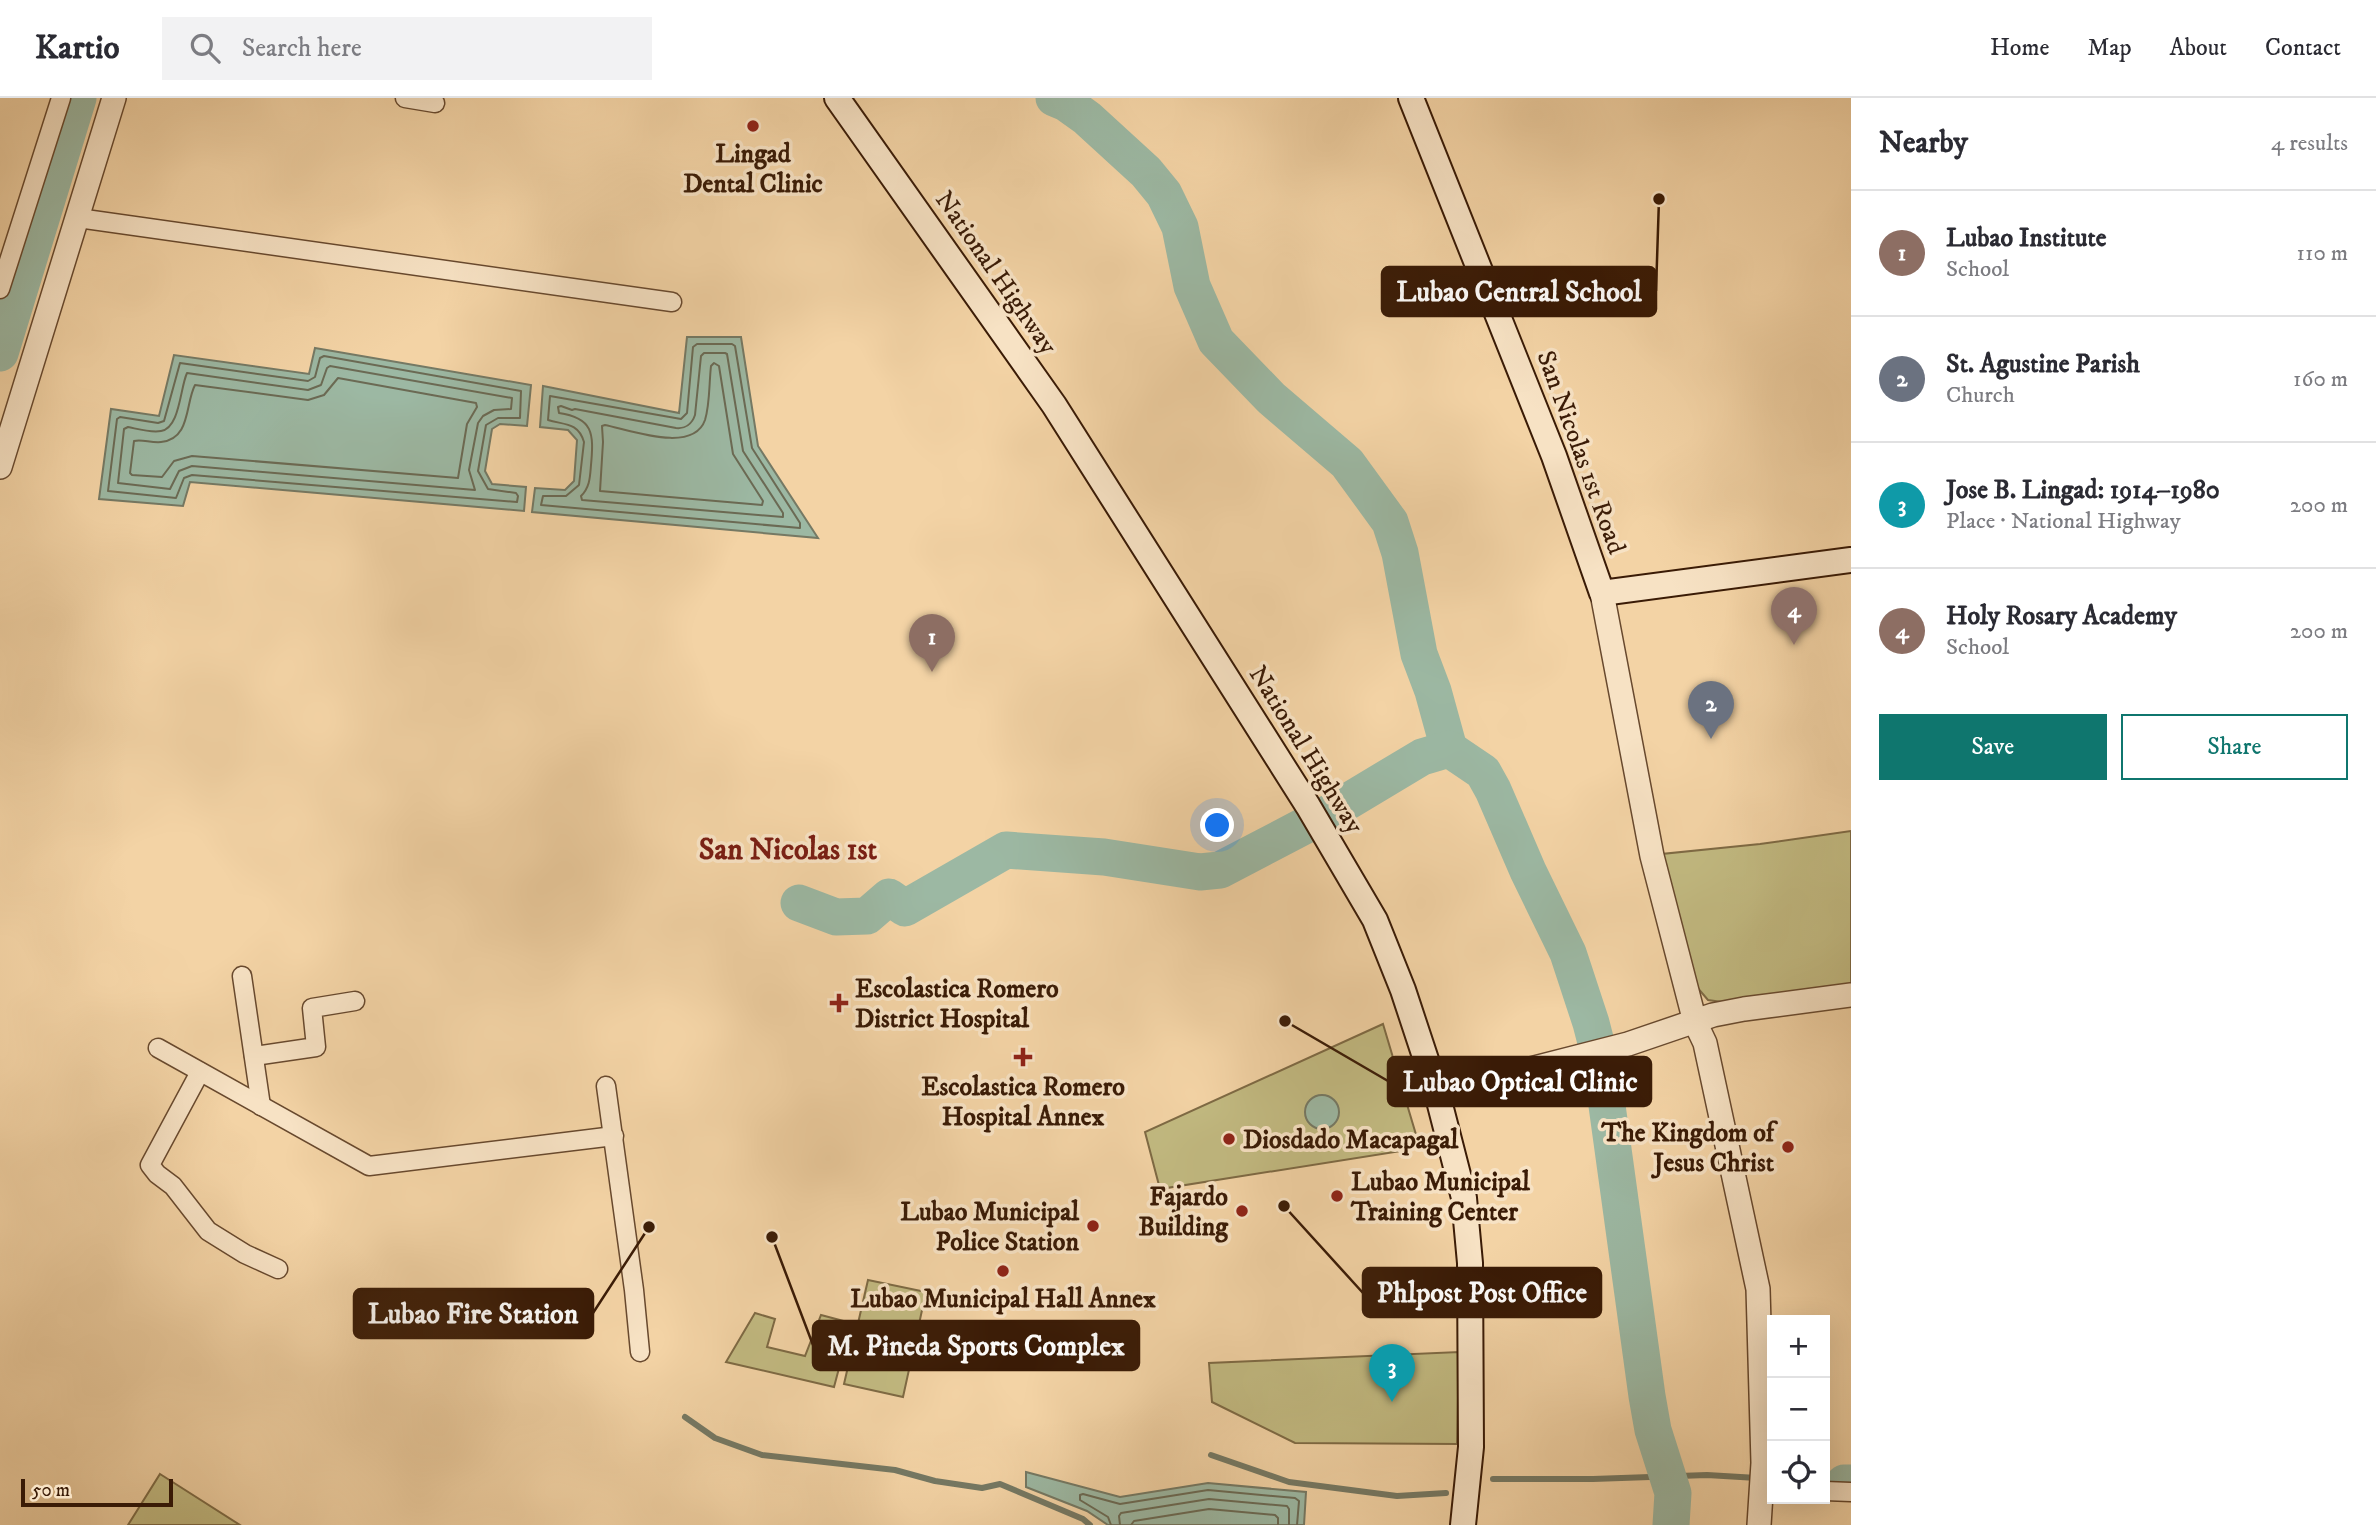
<!DOCTYPE html>
<html lang="en">
<head>
<meta charset="utf-8">
<style>
  :root { --surface:#fff; --page:#f2f2f3; --text:#2b2b33; --muted:#7c7c81; --line:#e1e1e2; --accent:#0f766e }
  body { margin:0; font-family:"IM FELL DW Pica",serif; background:var(--page); color:var(--text) }
  .controls { position:absolute; right:21px; bottom:21px; display:grid; overflow:hidden; border-radius:0px; box-shadow:0 7px 28px #0002 }
  .controls button { width:63px; height:63px; display:grid; place-items:center; padding:0; border:0; border-bottom:2px solid var(--line); background:var(--surface); color:var(--text); font:35px sans-serif }
  .scale { position:absolute; left:21px; bottom:18px; width:152px; box-sizing:border-box; padding-left:7px; border:4px solid #3a1b06; border-top:0; font-size:19px; line-height:24px; white-space:nowrap; color:#3a1b06; -webkit-text-stroke:5px #f7e2c4; paint-order:stroke }
  .you { position:absolute; left:1218px; top:728px; width:24px; height:24px; margin:-18px; border:5px solid #fff; border-radius:50%; background:#1a73e8; box-shadow:0 0 0 10px #1a73e833 }
  .badge { display:grid; place-items:center; width:46px; height:46px; border-radius:50%; background:var(--accent); color:#fff; font-size:23px; font-weight:700 }
  .pin { position:absolute; translate:-50% -58px; filter:drop-shadow(0 2px 4px #0008) }
  .pin::after { content:''; position:absolute; top:37px; width:24px; height:21px; background:inherit; clip-path:polygon(0 0,100% 0,50% 100%) }
  .list { margin:0; padding:0; list-style:none }
  h2 { display:flex; justify-content:space-between; align-items:center; height:91px; margin:0; padding:0 28px; font-size:30px }
  h2 small { font-size:23px; font-weight:400; color:var(--muted) }
  .list li { display:grid; grid-template-columns:46px 1fr auto; gap:21px; align-items:center; box-sizing:border-box; height:126px; padding:0 28px; border-top:2px solid var(--line) }
  .list b { display:block; font-size:26px; white-space:nowrap }
  .list p { margin:0; font-size:23px; white-space:nowrap; color:var(--muted) }
  .list em { font-size:23px; font-style:normal; color:var(--muted) }
  .actions { display:flex; gap:14px; padding:21px 28px }
  .actions a { flex:1; padding:16px 0; border:2px solid var(--accent); border-radius:0px; text-align:center; font-size:24px; color:var(--accent) }
  .actions .main { background:var(--accent); color:#fff }
  .icon { flex:none; width:38px; height:38px; fill:none; stroke:currentColor; stroke-width:2; stroke-linecap:round; stroke-linejoin:round }
  .map { position:relative; flex:none; width:1851px; height:1427px; overflow:hidden }
  header { display:flex; align-items:center; gap:42px; box-sizing:border-box; height:98px; padding:0 35px; background:var(--surface); border-bottom:2px solid var(--line) }
  header strong { font-size:33px }
  nav { display:flex; gap:38px; margin-inline-start:auto; font-size:24px }
  .search { width:490px; height:63px; background:var(--page); display:flex; align-items:center; gap:18px; box-sizing:border-box; padding:0 24px; border-radius:0px; color:var(--muted); font-size:26px }
  main { display:flex }
  aside { flex:1; background:var(--surface) }
  .map>svg:first-child { display:block }
  .green { fill:#c2ba81; stroke:#7e6a44; stroke-width:2 }
  .water { fill:#9cb8a3; stroke:#757964; stroke-width:2 }
  .lines { fill:none; stroke-linecap:round; stroke-linejoin:round }
  .shore { stroke:#6b6a54; stroke-width:2 }
  .stream { stroke:#757964; stroke-width:6 }
  .river { stroke:#9cb8a3; stroke-width:37 }
  .minor-casing { stroke:#68492e; stroke-width:21 }
  .tertiary-casing { stroke:#68492e; stroke-width:26 }
  .secondary-casing { stroke:#3a1b06; stroke-width:28 }
  .minor { stroke:#f7e2c4; stroke-width:18 }
  .tertiary { stroke:#f7e2c4; stroke-width:23 }
  .secondary { stroke:#f7e2c4; stroke-width:24 }
  .poi-dot { fill:#8f2418; stroke:#f7e2c4; stroke-width:2.5 }
  .labels { text-anchor:middle; stroke-width:7; stroke-linejoin:round; paint-order:stroke }
  .poi-label { font-size:26px; font-weight:bold; fill:#3a1b06; stroke:#f7e2c4 }
  .street-label { font-size:26px; fill:#3a1b06; stroke:#f7e2c4 }
  .quarter-label { font-size:30px; font-weight:bold; fill:#7a1f14; stroke:#f7e2c4 }
  .leader { fill:none; stroke:#3a1b06; stroke-width:2.5 }
  .callout-dot { fill:#3a1b06; stroke:#f7e2c4; stroke-width:2.5 }
  .callout { fill:#3a1b06; stroke:#3a1b06; stroke-width:2.5 }
  .callout-label { font-size:28px; text-anchor:middle; font-weight:bold; fill:#fff }
</style>
</head>
<body>
<header>
<strong>Kartio</strong>
<div class="search"><svg class="icon" aria-label="search" viewBox="0 0 24 24"><circle cx="10" cy="10" r="6"/><path d="M15 15l6 6"/></svg>Search here</div>
<nav><a>Home</a><a>Map</a><a>About</a><a>Contact</a></nav>
</header>
<main>
<div class="map">
<svg width="1851" height="1427" viewBox="0 0 1851 1427">
  <rect width="100%" height="100%" fill="#f3d3a5"/>
  <filter id="stains"><feTurbulence type="fractalNoise" baseFrequency=".00286" numOctaves="4"/><feColorMatrix values="0 0 0 0 .2 0 0 0 0 .09 0 0 0 0 .02 0 0 0 .5 -.17"/></filter>
  <radialGradient id="worn" r=".72"><stop offset=".6" stop-color="#630" stop-opacity="0"/><stop offset="1" stop-color="#630" stop-opacity=".3"/></radialGradient>
  <g class="green">
    <polygon points="1851,733 1851,888 1729,905 1708,902 1696,888 1662,756 1760,746"/>
    <polygon points="1383,926 1420,1050 1160,1091 1145,1034"/>
    <polygon points="868,1182 926,1194 903,1299 844,1286"/>
    <polygon points="755,1215 775,1221 767,1249 805,1258 821,1217 851,1225 834,1289 726,1264"/>
    <polygon points="1459,1254 1457,1346 1295,1345 1212,1304 1209,1265"/>
    <polygon points="160,1376 240,1427 128,1427"/>
  </g>
  <g class="water">
    <polygon points="687,239 741,239 758,348 818,440 532,414 535,390 565,392 574,383 577,342 568,332 540,329 543,288 679,315"/>
    <polygon points="315,250 531,287 527,328 500,326 492,331 485,373 492,386 526,389 524,413 190,384 183,408 99,401 111,311 159,318 174,257 309,276"/>
    <circle cx="1322" cy="1014" r="17"/>
    <polygon points="1026,1374 1120,1399 1208,1385 1306,1394 1304,1427 1108,1427 1087,1413 1026,1389"/>
  </g>
  <g class="lines">
    <g class="shore">
      <path d="M697 246H732L735 248 752 350 800 425V430L541 407 543 398H566L579 387 584 344C578 324 564 327 548 322L550 298 681 321 687 315 693 249Z"/>
      <path d="M704 255H725L727 256 743 353 783 415V419L582 402 581 398C590 389 590 379 591 367 594 335 593 320 559 315L558 309 561 308 572 312 575 311 676 330C685 331 692 326 695 317L701 258Z"/>
      <polygon points="324,258 521,293 520,320 498,320 486,327 478,373 488,391 516,395 518,398 517,404 192,377 184,380 176,400 108,393 117,321 120,319 158,325 164,323 180,265 308,283 315,279 320,260"/>
      <path d="M714 265 719 268 733 356 763 403 762 407 600 393 603 344 602 328 605 327C630 332 693 356 705 322 710 306 709 285 711 268Z"/>
      <path d="M330 268 512 300 511 311 494 312 483 318 478 325 469 372 475 392 192 368 179 373 170 391 118 385 124 331 128 329C138 331 151 335 161 333 180 330 180 290 187 275L308 292 321 287 327 270Z"/>
      <path d="M338 280 476 305 477 309 467 326 458 380 192 358 174 363 162 379 132 377 130 375 134 343C142 341 151 345 161 344 191 341 185 306 195 287L308 302 324 297Z"/>
      <polyline points="1111,1427 1108,1419 1080,1402 1080,1397 1083,1396 1120,1406 1208,1392 1295,1400 1299,1403 1297,1427"/>
      <polyline points="1120,1427 1119,1418 1121,1415 1209,1401 1287,1408 1289,1411 1289,1427"/>
      <polyline points="1131,1427 1134,1423 1209,1411 1275,1417 1278,1420 1278,1427"/>
    </g>
    <g class="stream">
      <polyline points="685,1319 715,1340 762,1357 895,1372 935,1383 982,1390 1000,1386 1083,1421 1090,1427"/>
      <polyline points="1211,1357 1289,1384 1397,1398 1446,1395"/>
      <polyline points="1493,1381 1593,1381 1707,1377 1757,1380"/>
      <polyline points="1825,1383 1844,1385"/>
    </g>
    <g class="river">
      <polyline points="1054,0 1066,5 1087,20 1146,74 1164,96 1180,129 1192,188 1216,243 1271,300 1347,365 1390,424 1400,455 1419,556 1433,593 1449,651"/>
      <polyline points="0,255 78,0"/>
      <polyline points="799,805 836,819 867,818 889,799 905,810 1006,752 1104,759 1200,774 1220,772 1327,716 1422,659 1449,651 1483,674 1493,692 1528,773 1568,855 1591,925 1601,964 1647,1298 1653,1332 1673,1395 1671,1427"/>
      <polyline points="1844,1385 1851,1385"/>
    </g>
    <defs>
      <g id="minor">
        <polyline points="405,0 435,5"/>
        <polyline points="78,120 672,204"/>
        <polyline points="0,191 61,0"/>
        <polyline points="242,878 261,1008"/>
        <polyline points="158,950 369,1068 614,1038"/>
        <polyline points="254,958 316,949 312,910 355,903"/>
        <polyline points="200,974 150,1067 157,1076 173,1088 208,1133 245,1156 278,1171"/>
        <polyline points="606,988 634,1192 640,1254"/>
        <polyline points="1825,1393 1851,1394"/>
      </g>
      <g id="tertiary">
        <polyline points="0,369 114,0"/>
        <polyline points="1602,495 1652,758 1695,924 1705,945 1758,1191 1763,1365 1759,1427"/>
        <polyline points="1437,995 1628,946 1713,917 1744,911 1851,897"/>
      </g>
      <g id="secondary">
        <polyline points="837,0 1054,307 1308,708 1375,822 1403,892 1437,995 1464,1100 1470,1165 1471,1349 1463,1427"/>
        <polyline points="1411,0 1554,358 1602,495 1851,462"/>
      </g>
    </defs>
    <use href="#minor" class="minor-casing"/>
    <use href="#tertiary" class="tertiary-casing"/>
    <use href="#secondary" class="secondary-casing"/>
    <use href="#minor" class="minor"/>
    <use href="#tertiary" class="tertiary"/>
    <use href="#secondary" class="secondary"/>
  </g>
  <g class="poi-dot">
    <circle cx="753" cy="28" r="7"/>
    <path d="M835.5 894.5h7v7h7v7h-7v7h-7v-7h-7v-7h7z"/>
    <path d="M1019.5 948.5h7v7h7v7h-7v7h-7v-7h-7v-7h7z"/>
    <circle cx="1229" cy="1041" r="7"/>
    <circle cx="1788" cy="1049" r="7"/>
    <circle cx="1337" cy="1098" r="7"/>
    <circle cx="1242" cy="1113" r="7"/>
    <circle cx="1093" cy="1128" r="7"/>
    <circle cx="1003" cy="1173" r="7"/>
  </g>
  <g class="labels">
    <g class="poi-label">
      <text x="753" y="64">Lingad<tspan x="753" dy="30">Dental Clinic</tspan></text>
      <text x="855" y="899" text-anchor="start">Escolastica Romero<tspan x="855" dy="30">District Hospital</tspan></text>
      <text x="1023" y="997">Escolastica Romero<tspan x="1023" dy="30">Hospital Annex</tspan></text>
      <text x="1774" y="1043" text-anchor="end">The Kingdom of<tspan x="1774" dy="30">Jesus Christ</tspan></text>
      <text x="1243" y="1050" text-anchor="start">Diosdado Macapagal</text>
      <text x="1351" y="1092" text-anchor="start">Lubao Municipal<tspan x="1351" dy="30">Training Center</tspan></text>
      <text x="1228" y="1107" text-anchor="end">Fajardo<tspan x="1228" dy="30">Building</tspan></text>
      <text x="1079" y="1122" text-anchor="end">Lubao Municipal<tspan x="1079" dy="30">Police Station</tspan></text>
      <text x="1003" y="1209">Lubao Municipal Hall Annex</text>
    </g>
    <g class="street-label">
      <text transform="translate(997 174) rotate(55)" y="9">National Highway</text>
      <text transform="translate(1582 354) rotate(70)" y="9">San Nicolas 1st Road</text>
      <text transform="translate(1307 651) rotate(58)" y="9">National Highway</text>
    </g>
    <g class="quarter-label">
      <text x="788" y="761">San Nicolas 1st</text>
    </g>
  </g>
  <path class="leader" d="M1659 101L1656 193M1285 923L1388 983M1284 1108L1363 1195M649 1129L593 1215M772 1139L813 1247"/>
  <g class="callout-dot">
    <circle cx="1659" cy="101" r="7"/>
    <circle cx="1285" cy="923" r="7"/>
    <circle cx="1284" cy="1108" r="7"/>
    <circle cx="649" cy="1129" r="7"/>
    <circle cx="772" cy="1139" r="7"/>
  </g>
  <g class="callout">
    <rect x="1382" y="169" width="274" height="49" rx="7"/>
    <rect x="1388" y="959" width="263" height="49" rx="7"/>
    <rect x="1363" y="1170" width="238" height="49" rx="7"/>
    <rect x="354" y="1191" width="239" height="49" rx="7"/>
    <rect x="813" y="1223" width="326" height="49" rx="7"/>
  </g>
  <g class="callout-label">
    <text x="1519" y="203">Lubao Central School</text>
    <text x="1520" y="993">Lubao Optical Clinic</text>
    <text x="1482" y="1204">Phlpost Post Office</text>
    <text x="473" y="1225">Lubao Fire Station</text>
    <text x="976" y="1257">M. Pineda Sports Complex</text>
  </g>
  <rect width="100%" height="100%" filter="url(#stains)"/>
  <rect width="100%" height="100%" fill="url(#worn)"/>
</svg>
<div class="controls">
<button>+</button>
<button>−</button>
<button><svg class="icon" aria-label="locate" viewBox="0 0 24 24"><circle cx="12" cy="12" r="6"/><path d="M12 2v4M12 18v4M2 12h4M18 12h4"/></svg></button>
</div>
<div class="scale">50 m</div>
<div class="you"></div>
<div class="pin badge" style="left:932px;top:574px;background:#8d6e63">1</div>
<div class="pin badge" style="left:1711px;top:641px;background:#6b7280">2</div>
<div class="pin badge" style="left:1392px;top:1304px;background:#0f9aa8">3</div>
<div class="pin badge" style="left:1794px;top:547px;background:#8d6e63">4</div>
</div>
<aside>
<h2>Nearby<small>4 results</small></h2>
<ul class="list">
<li><span class="badge" style="background:#8d6e63">1</span><div><b>Lubao Institute</b><p>School</p></div><em>110 m</em></li>
<li><span class="badge" style="background:#6b7280">2</span><div><b>St. Agustine Parish</b><p>Church</p></div><em>160 m</em></li>
<li><span class="badge" style="background:#0f9aa8">3</span><div><b>Jose B. Lingad: 1914–1980</b><p>Place · National Highway</p></div><em>200 m</em></li>
<li><span class="badge" style="background:#8d6e63">4</span><div><b>Holy Rosary Academy</b><p>School</p></div><em>200 m</em></li>
</ul>
<div class="actions"><a class="main">Save</a><a>Share</a></div>
</aside>
</main>
</body>
</html>
